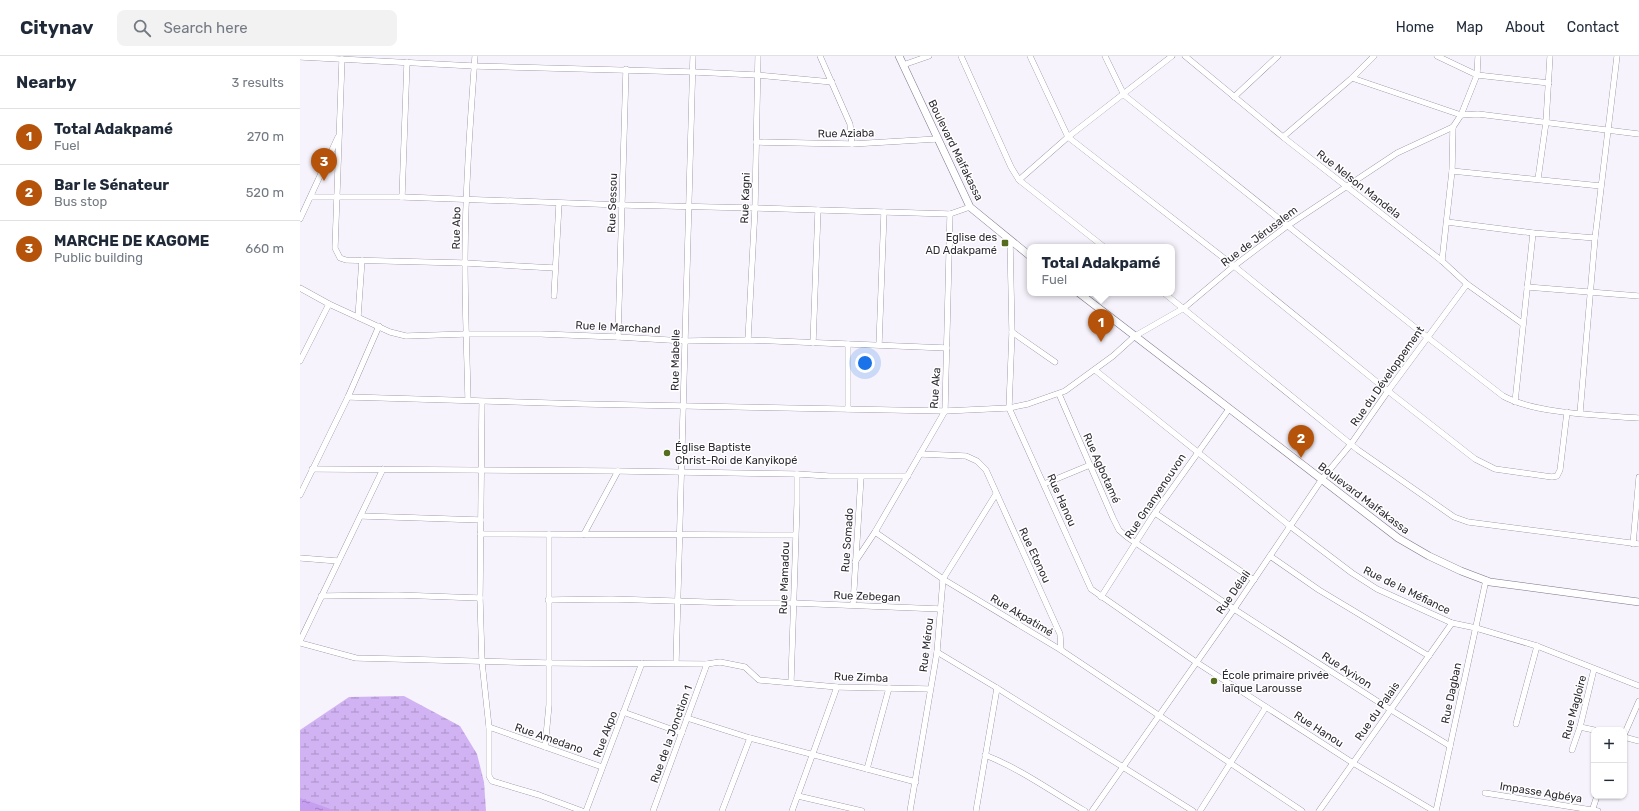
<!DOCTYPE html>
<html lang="en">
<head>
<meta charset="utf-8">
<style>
  :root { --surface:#fff; --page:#f2f2f3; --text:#1f2937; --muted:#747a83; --line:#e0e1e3; --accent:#b45309 }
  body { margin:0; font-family:Rubik,sans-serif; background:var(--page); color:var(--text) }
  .controls { position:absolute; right:12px; bottom:12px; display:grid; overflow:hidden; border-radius:8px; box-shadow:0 1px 3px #0004 }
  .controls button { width:36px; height:36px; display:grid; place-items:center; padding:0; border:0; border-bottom:1px solid var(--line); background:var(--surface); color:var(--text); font:20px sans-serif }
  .you { position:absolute; left:565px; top:307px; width:14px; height:14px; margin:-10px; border:3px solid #fff; border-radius:50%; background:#1a73e8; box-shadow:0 0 0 6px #1a73e833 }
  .badge { display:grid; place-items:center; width:26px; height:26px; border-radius:50%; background:var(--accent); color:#fff; font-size:13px; font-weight:700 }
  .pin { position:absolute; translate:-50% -33px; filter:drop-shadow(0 1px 2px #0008) }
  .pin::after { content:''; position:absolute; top:21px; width:14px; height:12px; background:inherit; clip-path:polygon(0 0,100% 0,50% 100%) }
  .popup { position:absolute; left:727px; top:188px; width:148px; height:52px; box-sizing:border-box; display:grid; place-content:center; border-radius:8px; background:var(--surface); filter:drop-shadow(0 1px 3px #0005); font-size:13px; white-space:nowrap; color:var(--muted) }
  .popup b { font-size:15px; color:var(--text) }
  .popup::after { content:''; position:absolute; left:50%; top:100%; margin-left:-8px; border:8px solid transparent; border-top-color:var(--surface) }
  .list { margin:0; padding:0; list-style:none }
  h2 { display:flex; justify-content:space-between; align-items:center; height:52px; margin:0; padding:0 16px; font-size:17px }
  h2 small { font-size:13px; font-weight:400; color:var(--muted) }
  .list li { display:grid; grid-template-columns:26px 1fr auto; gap:12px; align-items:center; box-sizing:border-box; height:56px; padding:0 16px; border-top:1px solid var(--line) }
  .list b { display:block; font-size:15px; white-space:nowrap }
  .list p { margin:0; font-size:13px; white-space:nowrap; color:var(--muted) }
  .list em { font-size:13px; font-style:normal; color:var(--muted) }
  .icon { flex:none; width:22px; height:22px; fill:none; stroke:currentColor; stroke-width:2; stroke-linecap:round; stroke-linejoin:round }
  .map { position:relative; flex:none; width:1339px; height:755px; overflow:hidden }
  header { display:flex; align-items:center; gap:24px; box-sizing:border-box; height:56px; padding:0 20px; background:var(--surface); border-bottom:1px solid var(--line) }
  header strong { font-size:19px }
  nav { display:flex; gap:22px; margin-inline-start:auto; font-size:14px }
  .search { width:280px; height:36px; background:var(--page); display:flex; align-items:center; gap:10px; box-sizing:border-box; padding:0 14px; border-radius:8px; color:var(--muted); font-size:15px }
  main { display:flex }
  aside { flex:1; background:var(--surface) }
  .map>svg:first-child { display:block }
  .wetland { fill:url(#wetland-marsh) }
  .water { fill:url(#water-ripples) }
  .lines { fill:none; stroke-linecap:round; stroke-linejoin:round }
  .minor-casing { stroke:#7c7388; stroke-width:6 }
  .tertiary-casing { stroke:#7c7388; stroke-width:8 }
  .minor { stroke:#fff; stroke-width:5.5 }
  .tertiary { stroke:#fff; stroke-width:7 }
  .poi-dot { fill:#546d1f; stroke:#fff; stroke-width:1.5 }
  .labels { text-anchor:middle; stroke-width:3; stroke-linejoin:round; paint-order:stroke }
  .street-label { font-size:11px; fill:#2f2b34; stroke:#fff }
  .poi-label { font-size:11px; fill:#2f2b34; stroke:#fff; text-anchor:start }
</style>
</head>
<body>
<header>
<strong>Citynav</strong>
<div class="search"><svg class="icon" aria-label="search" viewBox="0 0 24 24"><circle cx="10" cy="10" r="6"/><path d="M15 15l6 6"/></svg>Search here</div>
<nav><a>Home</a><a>Map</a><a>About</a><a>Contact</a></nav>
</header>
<main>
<aside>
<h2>Nearby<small>3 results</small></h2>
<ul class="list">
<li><span class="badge">1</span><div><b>Total Adakpamé</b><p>Fuel</p></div><em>270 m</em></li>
<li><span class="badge">2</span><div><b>Bar le Sénateur</b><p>Bus stop</p></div><em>520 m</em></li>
<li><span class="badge">3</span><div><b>MARCHE DE KAGOME</b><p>Public building</p></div><em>660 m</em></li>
</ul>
</aside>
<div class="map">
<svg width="1339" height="755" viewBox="0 0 1339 755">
  <defs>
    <pattern id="wetland-marsh" width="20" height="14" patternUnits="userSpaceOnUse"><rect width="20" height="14" fill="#d1b3f4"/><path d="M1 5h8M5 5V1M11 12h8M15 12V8" fill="none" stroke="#aa92c6"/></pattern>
    <pattern id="water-ripples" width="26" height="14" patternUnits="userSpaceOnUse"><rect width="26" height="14" fill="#c69ff0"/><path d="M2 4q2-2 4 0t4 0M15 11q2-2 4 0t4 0" fill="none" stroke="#a182c3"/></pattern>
  </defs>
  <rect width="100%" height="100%" fill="#f7f3fc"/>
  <polygon class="wetland" points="104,640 160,670 177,698 184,726 186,755 0,755 0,674 49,641"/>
  <polygon class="water" points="0,742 36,755 0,755"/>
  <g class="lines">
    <defs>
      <g id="minor">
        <polyline points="520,0 550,68 552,88"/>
        <polyline points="661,0 711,111 719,124 804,191"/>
        <polyline points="730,0 768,81 934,210 1088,335 1175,403 1195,413 1252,421 1257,420 1260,414 1267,356"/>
        <path d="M805 0 824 39 1127 281 1203 340C1236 358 1300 359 1339 362"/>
        <polyline points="885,0 983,81 1142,205 1167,228 1223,268"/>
        <polyline points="1137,0 1177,19 1249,27"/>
        <polyline points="0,1 174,10 393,16 457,19 532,26"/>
        <polyline points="42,3 35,192 40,202 46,204 165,207 255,212"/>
        <polyline points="603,9 629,0"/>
        <polyline points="1052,22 1161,59 1178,58 1339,78"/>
        <polyline points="934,41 978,0"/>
        <polyline points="983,81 1052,22 1074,0"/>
        <polyline points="456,86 552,88 637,83"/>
        <polyline points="1152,115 1301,130"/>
        <polyline points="1238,123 1246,66 1250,0"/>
        <polyline points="719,124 768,81 872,0"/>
        <polyline points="11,141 102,141 322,149 455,152 650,158 670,151"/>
        <polyline points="102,141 107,6"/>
        <polyline points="0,163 38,81"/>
        <polyline points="1147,166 1233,177 1295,182"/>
        <polyline points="710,184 712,276 709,352 791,533 896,606 1053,707 1134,755"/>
        <polyline points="1142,205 1152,115 1153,71 1161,59 1177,19 1178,0"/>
        <polyline points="1227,231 1339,240"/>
        <polyline points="0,232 29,248 90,276 106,280 166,278 241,278 318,281 385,285 448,284 647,292"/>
        <polyline points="864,237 1058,394 1154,461 1168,466 1339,488"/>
        <polyline points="254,240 259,147"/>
        <polyline points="58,261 62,204"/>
        <polyline points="712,276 755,306"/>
        <polyline points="318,281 326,13"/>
        <polyline points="448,284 455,152 458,0"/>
        <polyline points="513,287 518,154"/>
        <polyline points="579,289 584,156"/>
        <polyline points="0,305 29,248"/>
        <polyline points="795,314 990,470 1052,517 1077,533 1152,567 1176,572 1237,590 1339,630"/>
        <polyline points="759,338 813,462 819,474 827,481 934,553 1091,654 1150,690"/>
        <polyline points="48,341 284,348 645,355 709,352 728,348 765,335 813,300 835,280 884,252 934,210 987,170 1097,97 1153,71"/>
        <path d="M168 344C167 299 165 253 165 207 165 138 170 69 175 0"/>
        <polyline points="182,346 180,542 182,606 189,671 189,720 192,725 239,739 282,755"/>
        <polyline points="1215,346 1233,177"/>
        <polyline points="548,353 548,288"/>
        <polyline points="1280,357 1295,182 1317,0"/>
        <polyline points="620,398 666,400 677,405 686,414 760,578 761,594"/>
        <polyline points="12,413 318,415 497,418 529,420 608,420"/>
        <polyline points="744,428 790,409"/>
        <polyline points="0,439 48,341 79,270"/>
        <polyline points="855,457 954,524"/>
        <polyline points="61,460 181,464"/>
        <polyline points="575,476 643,523 761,594 1002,755"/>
        <polyline points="180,478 495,479"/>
        <polyline points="284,478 318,415"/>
        <polyline points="1333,488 1339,421"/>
        <polyline points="970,500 1019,534 1129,600"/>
        <polyline points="0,502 38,505"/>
        <polyline points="555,506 575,476 645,355 650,158"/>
        <polyline points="21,540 97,539 180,542"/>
        <polyline points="801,541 852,461 929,353"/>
        <polyline points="248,544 311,543 437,547 493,547 641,553"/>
        <polyline points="553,549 561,421"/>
        <polyline points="0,585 83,413"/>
        <polyline points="0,587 56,602 249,607 407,608 420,606 445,611 459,624 537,631 630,633"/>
        <polyline points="637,596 697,632 893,755"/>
        <polyline points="376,607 393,0"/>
        <polyline points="491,626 497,448 497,418"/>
        <polyline points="323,656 382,677"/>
        <polyline points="387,662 450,682 616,726"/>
        <polyline points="1216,668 1237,590"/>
        <polyline points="189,671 302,711"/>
        <polyline points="1280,671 1294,674"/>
        <polyline points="1324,679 1339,645"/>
        <polyline points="1324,681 1339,685"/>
        <polyline points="245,691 249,649 249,478"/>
        <polyline points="1272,694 1280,671 1294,613"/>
        <path d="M685 699C721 713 752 736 785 755"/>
        <polyline points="567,713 589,632"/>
        <polyline points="1185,737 1298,755"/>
        <polyline points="498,740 562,755"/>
        <polyline points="286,755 342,607"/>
        <polyline points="353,755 407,608"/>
        <polyline points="422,755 450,682"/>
        <polyline points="492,755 537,631"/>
        <polyline points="610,755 637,596 643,523 696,438"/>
        <polyline points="676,755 697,632"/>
        <polyline points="792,755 934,553 1022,423 1051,388 1088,335 1167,228"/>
        <polyline points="900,755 966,651"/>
        <polyline points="1019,755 1152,567"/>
        <polyline points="1136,755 1186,524"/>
        <polyline points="1292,755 1297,740"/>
      </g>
      <g id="tertiary">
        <polyline points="599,0 670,151 730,200"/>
        <polyline points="779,237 1098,482 1129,500 1161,515 1190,526 1339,546"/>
      </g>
    </defs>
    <use href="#minor" class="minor-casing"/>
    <use href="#tertiary" class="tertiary-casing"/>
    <use href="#minor" class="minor"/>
    <use href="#tertiary" class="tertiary"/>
  </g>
  <g class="poi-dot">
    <rect x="701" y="183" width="8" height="8" rx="2"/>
    <circle cx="367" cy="397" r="4"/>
    <circle cx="914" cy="625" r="4"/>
  </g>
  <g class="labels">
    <g class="street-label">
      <text transform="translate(546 77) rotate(-1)" y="4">Rue Aziaba</text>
      <text transform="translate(656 94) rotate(64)" y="4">Boulevard Malfakassa</text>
      <text transform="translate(1059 128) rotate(38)" y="4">Rue Nelson Mandela</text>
      <text transform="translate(445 142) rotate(-88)" y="4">Rue Kagni</text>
      <text transform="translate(312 147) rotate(-88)" y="4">Rue Sessou</text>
      <text transform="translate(156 172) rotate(-89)" y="4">Rue Abo</text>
      <text transform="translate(959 180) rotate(-37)" y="4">Rue de Jérusalem</text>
      <text transform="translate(318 271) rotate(3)" y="4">Rue le Marchand</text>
      <text transform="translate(375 304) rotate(-89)" y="4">Rue Mabelle</text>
      <text transform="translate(1087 320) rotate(-55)" y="4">Rue du Développement</text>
      <text transform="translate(635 332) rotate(-86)" y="4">Rue Aka</text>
      <text transform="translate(802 412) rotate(66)" y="4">Rue Agbotamé</text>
      <text transform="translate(855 440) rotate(-56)" y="4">Rue Gnanyenouvon</text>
      <text transform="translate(1064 442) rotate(37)" y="4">Boulevard Malfakassa</text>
      <text transform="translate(762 444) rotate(66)" y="4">Rue Hanou</text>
      <text transform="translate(547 484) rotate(-86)" y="4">Rue Somado</text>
      <text transform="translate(735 499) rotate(65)" y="4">Rue Etonou</text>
      <text transform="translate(484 522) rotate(-88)" y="4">Rue Mamadou</text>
      <text transform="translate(1107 534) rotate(26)" y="4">Rue de la Méfiance</text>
      <text transform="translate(933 536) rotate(-55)" y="4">Rue Délali</text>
      <text transform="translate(567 540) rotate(2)" y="4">Rue Zebegan</text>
      <text transform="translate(722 559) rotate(31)" y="4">Rue Akpatimé</text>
      <text transform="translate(626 589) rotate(-83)" y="4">Rue Mérou</text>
      <text transform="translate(1047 614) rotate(33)" y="4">Rue Ayivon</text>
      <text transform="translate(561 621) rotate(2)" y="4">Rue Zimba</text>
      <text transform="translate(1151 637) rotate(-78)" y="4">Rue Dagban</text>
      <text transform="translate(1274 651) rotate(-75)" y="4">Rue Magloire</text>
      <text transform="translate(1077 655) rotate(-55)" y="4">Rue du Palais</text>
      <text transform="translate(1019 673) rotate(33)" y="4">Rue Hanou</text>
      <text transform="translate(305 678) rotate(-69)" y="4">Rue Akpo</text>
      <text transform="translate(371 678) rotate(-70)" y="4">Rue de la Jonction 1</text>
      <text transform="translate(249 682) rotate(19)" y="4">Rue Amedano</text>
      <text transform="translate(1241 736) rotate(9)" y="4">Impasse Agbéya</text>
    </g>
    <g class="poi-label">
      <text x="697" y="185" text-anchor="end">Eglise des<tspan x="697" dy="13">AD Adakpamé</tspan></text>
      <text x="375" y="395">Église Baptiste<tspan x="375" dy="13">Christ-Roi de Kanyikopé</tspan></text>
      <text x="922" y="623">École primaire privée<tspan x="922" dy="13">laïque Larousse</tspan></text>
    </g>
  </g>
</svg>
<div class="controls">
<button>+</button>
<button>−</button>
</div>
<div class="you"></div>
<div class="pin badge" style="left:801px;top:286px">1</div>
<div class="popup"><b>Total Adakpamé</b>Fuel</div>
<div class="pin badge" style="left:1001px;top:402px">2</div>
<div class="pin badge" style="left:24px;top:125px">3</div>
</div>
</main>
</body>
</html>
